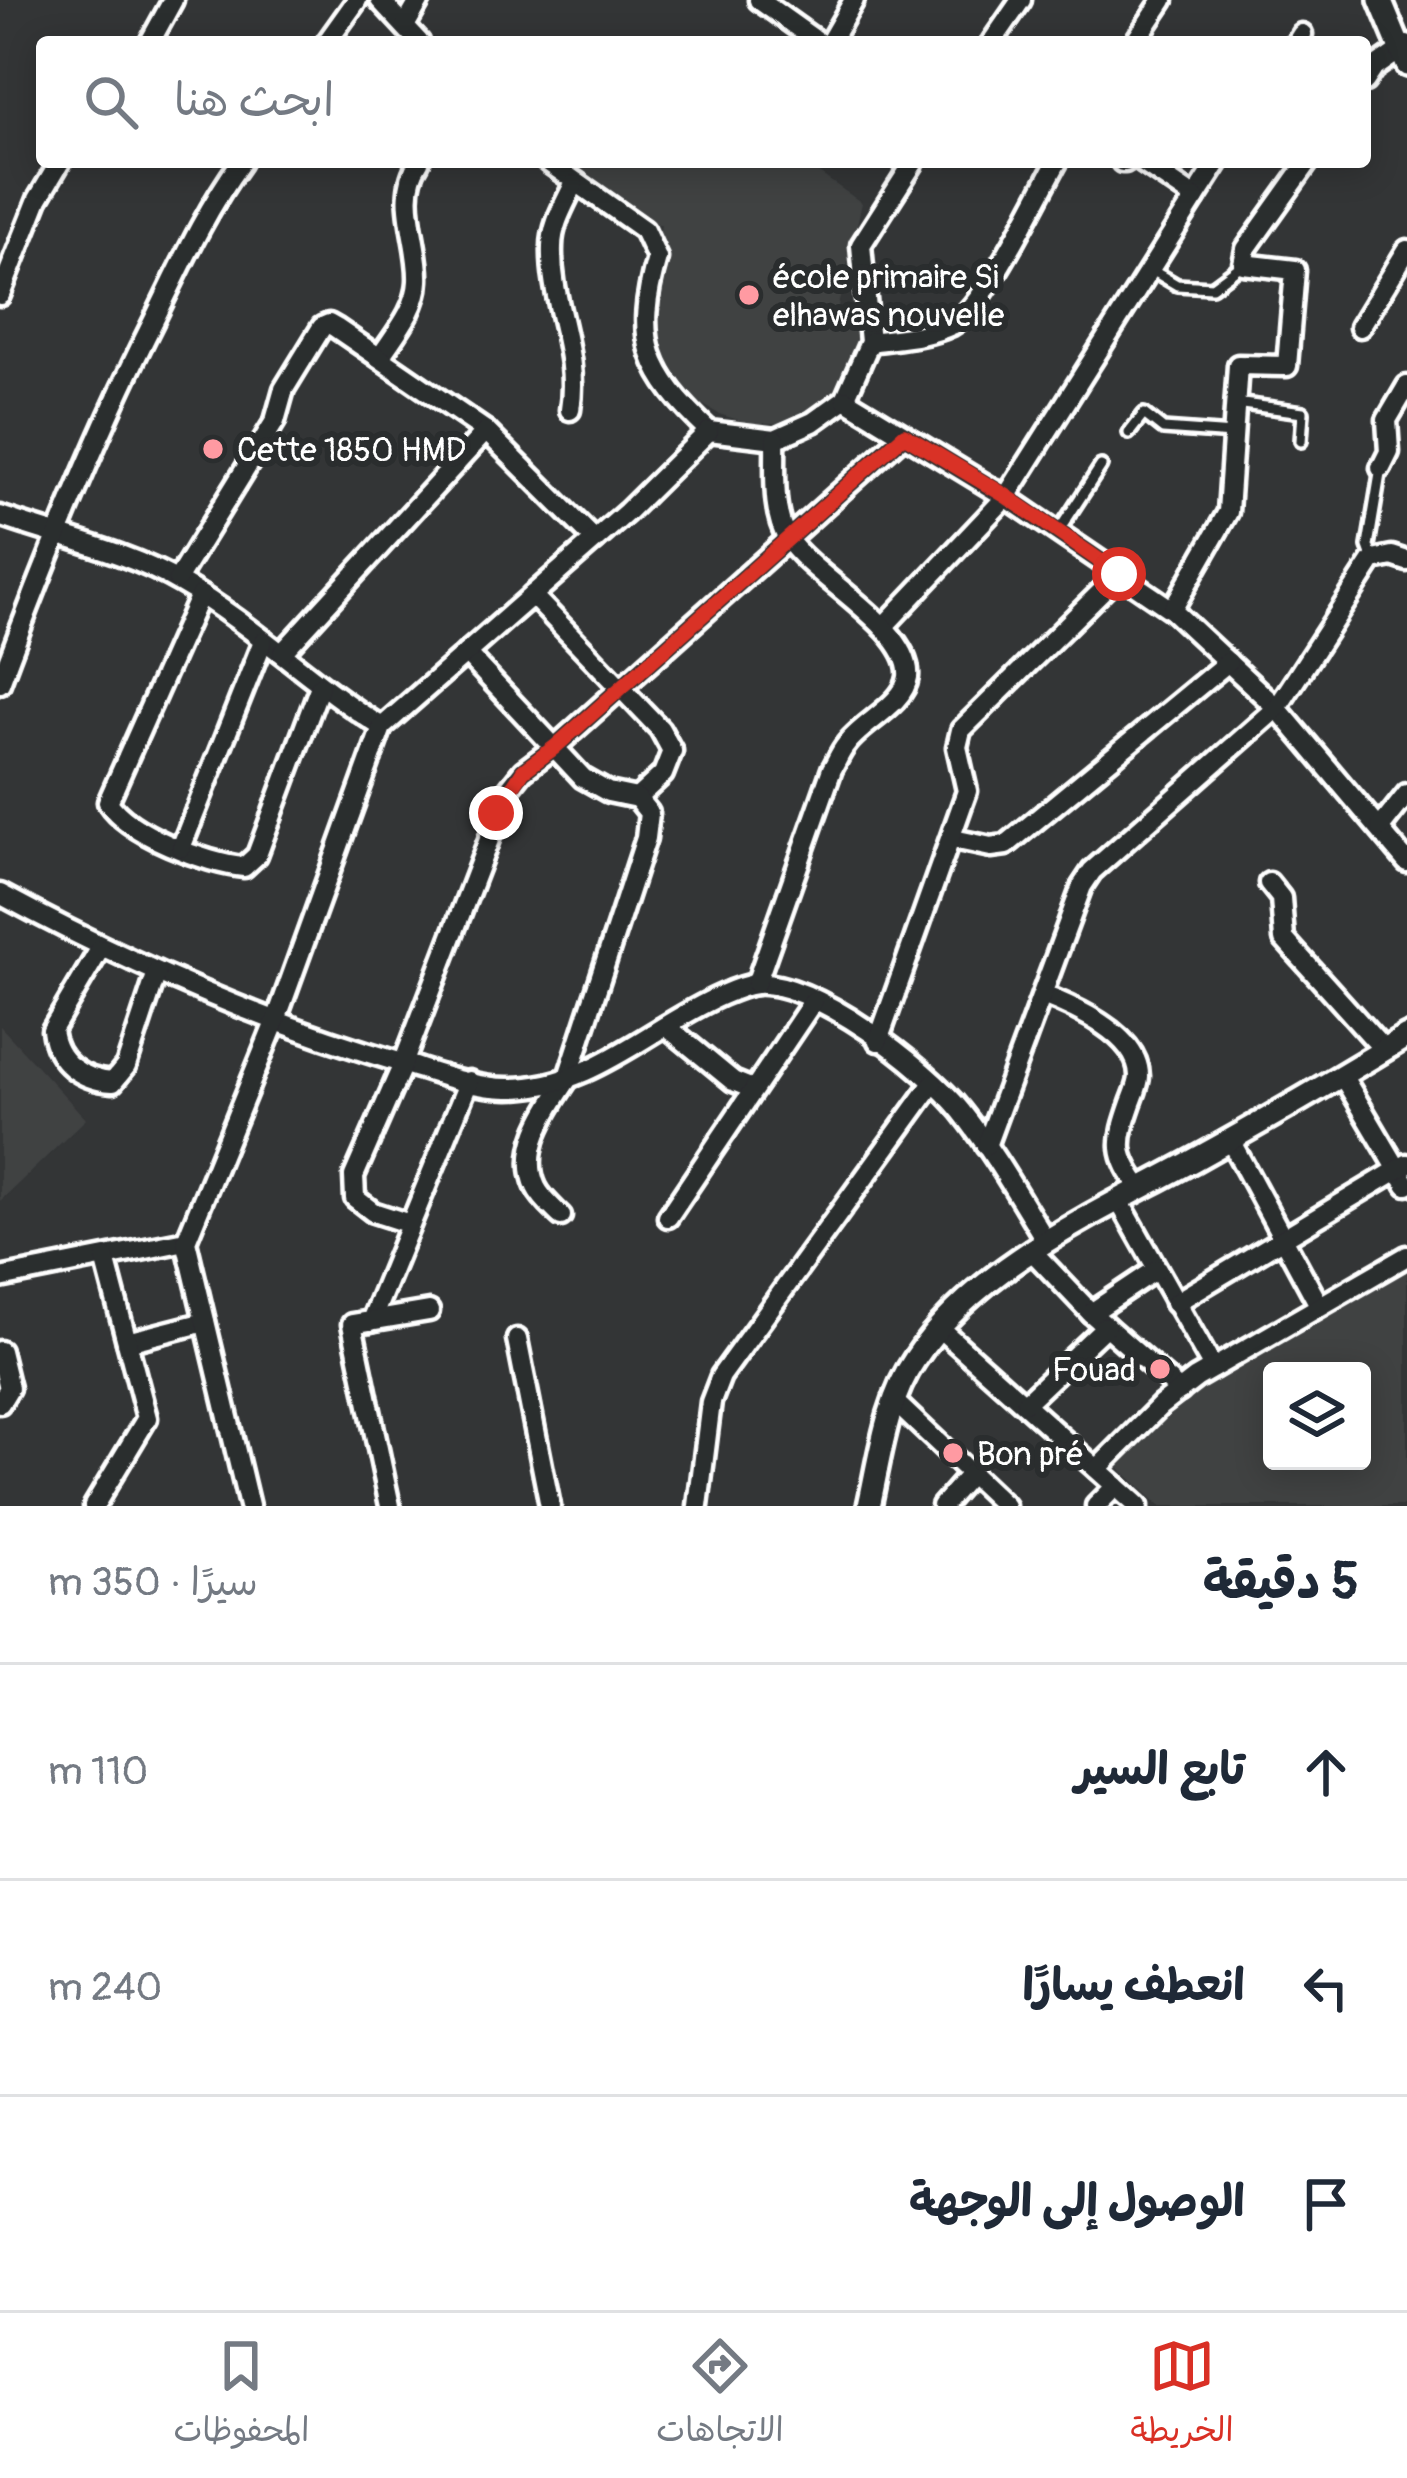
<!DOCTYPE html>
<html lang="ar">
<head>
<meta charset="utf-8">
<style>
  :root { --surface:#fff; --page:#f2f2f3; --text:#1f2937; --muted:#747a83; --line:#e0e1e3; --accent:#d93025 }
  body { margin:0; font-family:Pangolin,"Playpen Sans Arabic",sans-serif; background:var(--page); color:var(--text); direction:rtl }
  .controls { position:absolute; right:36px; bottom:36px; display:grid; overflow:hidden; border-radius:12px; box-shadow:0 6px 30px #0003 }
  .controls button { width:108px; height:108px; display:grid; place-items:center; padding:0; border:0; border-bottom:3px solid var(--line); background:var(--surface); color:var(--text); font:60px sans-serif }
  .stop { position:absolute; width:36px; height:36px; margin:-27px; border:9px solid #d93025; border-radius:50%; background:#fff }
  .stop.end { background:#d93025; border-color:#fff; box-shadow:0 3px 12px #0008 }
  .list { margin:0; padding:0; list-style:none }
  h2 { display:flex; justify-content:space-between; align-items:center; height:156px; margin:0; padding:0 48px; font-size:51px }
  h2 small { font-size:39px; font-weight:400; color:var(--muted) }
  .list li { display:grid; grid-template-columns:78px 1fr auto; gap:36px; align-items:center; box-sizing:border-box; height:216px; padding:0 48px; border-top:3px solid var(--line) }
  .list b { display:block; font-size:45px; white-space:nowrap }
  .list em { font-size:39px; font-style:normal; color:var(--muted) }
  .icon { flex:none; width:66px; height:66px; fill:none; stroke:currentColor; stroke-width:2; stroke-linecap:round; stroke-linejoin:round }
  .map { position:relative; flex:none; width:1407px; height:1506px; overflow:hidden; direction:ltr }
  .search { position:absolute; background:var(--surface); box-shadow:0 6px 30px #0003; left:36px; right:36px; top:36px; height:132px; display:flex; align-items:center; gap:30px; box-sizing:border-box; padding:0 42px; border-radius:12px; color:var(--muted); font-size:45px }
  .sheet { height:804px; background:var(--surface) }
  nav { display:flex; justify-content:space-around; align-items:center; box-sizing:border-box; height:168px; border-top:3px solid var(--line); background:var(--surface); font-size:33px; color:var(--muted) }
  nav a { display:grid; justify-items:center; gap:6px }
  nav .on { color:var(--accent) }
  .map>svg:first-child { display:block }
  .built { fill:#404243; fill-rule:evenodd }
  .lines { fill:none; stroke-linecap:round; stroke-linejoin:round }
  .service-casing { stroke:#fff; stroke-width:18 }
  .minor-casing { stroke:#fff; stroke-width:27 }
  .tertiary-casing { stroke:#fff; stroke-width:30 }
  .service { stroke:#2a2d2e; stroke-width:9 }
  .minor { stroke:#2a2d2e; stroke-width:18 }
  .tertiary { stroke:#2a2d2e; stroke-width:21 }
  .route { stroke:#d93025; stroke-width:15 }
  .poi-dot { fill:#ff9aa2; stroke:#2a2d2e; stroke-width:4.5 }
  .labels { text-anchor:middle; stroke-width:12; stroke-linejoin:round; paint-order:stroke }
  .poi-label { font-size:33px; fill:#fff; stroke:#2a2d2e; text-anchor:start }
</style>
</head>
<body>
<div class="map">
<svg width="1407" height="1506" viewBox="0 0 1407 1506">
  <rect width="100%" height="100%" fill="#333536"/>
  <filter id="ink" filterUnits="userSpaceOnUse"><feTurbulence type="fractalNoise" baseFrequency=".00833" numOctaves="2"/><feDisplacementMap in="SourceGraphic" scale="24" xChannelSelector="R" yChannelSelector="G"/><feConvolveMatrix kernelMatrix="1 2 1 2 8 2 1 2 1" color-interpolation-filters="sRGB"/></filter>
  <g filter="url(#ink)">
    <g class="built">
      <polygon points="568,162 803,162 862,203 838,306 863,341 851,371 827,400 778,423 748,423 719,414 695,400 673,382 656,344 653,307 666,257 659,237 661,225 648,221"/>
      <polygon points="0,1026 86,1119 0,1201"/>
      <path d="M1407 1269V1506H1160L1116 1465 1201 1385ZM1272 1371H1362V1461H1272Z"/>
    </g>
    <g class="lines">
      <defs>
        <g id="service">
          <polyline points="1150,269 1177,285 1212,287 1243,264"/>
          <polyline points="1235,403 1303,412 1301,441"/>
          <polyline points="1129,433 1144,414 1163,429 1233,434"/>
          <polyline points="1058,532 1101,466"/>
          <polyline points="1373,560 1368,546 1381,468"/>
        </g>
        <g id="minor">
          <polyline points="380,0 419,42"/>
          <polyline points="759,0 818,42"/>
          <polyline points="405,26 420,0"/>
          <polyline points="150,42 173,0"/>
          <polyline points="327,42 357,0"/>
          <polyline points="830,42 854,0"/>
          <polyline points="992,42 1021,0"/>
          <polyline points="1135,42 1163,0"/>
          <polyline points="1297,42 1302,34"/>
          <polyline points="1365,81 1373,69 1407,45"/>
          <path d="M548 162 644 230 657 258C633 341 648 373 709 431L775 439 813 422 845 399 870 342 861 245 914 162"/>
          <polyline points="1122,162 1125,162"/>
          <polyline points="1195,198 1218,162"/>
          <polyline points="0,295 38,199 60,162"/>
          <polyline points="1360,327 1407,250"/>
          <path d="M870 342C897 338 927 337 952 325 985 307 1036 199 1057 162"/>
          <path d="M380 357C395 334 417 309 418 281 420 242 395 197 419 162"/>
          <polyline points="845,399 1006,497 1172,610 1277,708 1407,862"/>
          <path d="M570 410C580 350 550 304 552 247 552 224 565 204 574 184"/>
          <polyline points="1381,468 1389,452 1387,420 1407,386"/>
          <path d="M0 516C59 537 127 551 181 583 253 624 312 684 382 727"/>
          <polyline points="177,580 275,421 284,389 322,327 329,324 336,328 486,431"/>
          <path d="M200 595 108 802C128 834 207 864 244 867L257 855 320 686"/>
          <polyline points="532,595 660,729 672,751 663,774 637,798"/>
          <polyline points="1172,610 1228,512 1238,365 1287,366 1295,270 1243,264 1246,249 1308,162"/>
          <polyline points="883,627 1006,497 1195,198 1142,162"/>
          <polyline points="282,653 486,431 595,540"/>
          <path d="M466 653 583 778 608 792 637 798 649 813 646 838 567 1080C547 1110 519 1150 536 1187 541 1198 553 1208 561 1216"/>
          <path d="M0 683C46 559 96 435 156 316 182 263 206 210 241 162"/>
          <polyline points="1380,828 1407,794"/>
          <polyline points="953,839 991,847 1006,845 1228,662"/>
          <polyline points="181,848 263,641"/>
          <polyline points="1269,883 1281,898 1284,939 1384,1050"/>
          <path d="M0 894C128 963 262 1022 402 1063 435 1073 473 1088 508 1088 592 1089 649 1027 722 995 731 991 746 985 756 984 813 980 927 1068 961 1111 993 1151 1019 1197 1046 1241"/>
          <path d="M100 949 52 1030C56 1063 82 1080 113 1082L126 1066 157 972"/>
          <path d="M756 984 832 769C837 761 840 752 846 745 861 723 904 705 908 677 913 629 812 577 788 539 771 512 776 470 775 439"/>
          <path d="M1043 995C1074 1007 1139 1035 1139 1076 1139 1084 1134 1095 1131 1103 1117 1143 1115 1154 1141 1189"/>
          <polyline points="666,1026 733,1081 753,1089"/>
          <polyline points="878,1041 967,791 957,747 961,730 1119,574"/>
          <polyline points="1342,1075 1407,1185"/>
          <polyline points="1230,1140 1319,1305"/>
          <polyline points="986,1146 1082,886 1092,871 1277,708 1373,560 1392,556 1407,561"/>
          <polyline points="1119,1201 1213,1368"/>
          <polyline points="668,1217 814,1000"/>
          <polyline points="410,1224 373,1212 355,1198 354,1176 403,1064 508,790 523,771 555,747 904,435"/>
          <polyline points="1032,1251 1091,1313 1180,1391"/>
          <polyline points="0,1278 186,1241"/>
          <polyline points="1175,1303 1407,1164"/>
          <polyline points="1091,1313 1157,1269"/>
          <polyline points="371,1321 469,1081"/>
          <polyline points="938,1327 1138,1506"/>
          <polyline points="517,1339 550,1506"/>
          <polyline points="127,1342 205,1322"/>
          <polyline points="0,1351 9,1388 0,1403"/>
          <polyline points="895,1402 1005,1506"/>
          <polyline points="1025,1403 1106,1326"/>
          <polyline points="1097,1469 1161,1405 1196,1378 1407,1256"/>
          <polyline points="94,1506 147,1418 105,1258"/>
          <polyline points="249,1506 186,1241 276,1020 382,727 627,512 709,431"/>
          <polyline points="390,1506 352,1324 429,1311"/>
          <polyline points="698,1506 711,1402 721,1376 933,1083"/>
          <polyline points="942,1506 971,1473"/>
          <polyline points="1096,1506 1116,1486"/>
        </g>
        <g id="tertiary">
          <polyline points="1380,0 1407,65"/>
          <path d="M869 1506C880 1457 886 1401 915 1359 976 1266 1099 1212 1194 1160 1266 1120 1337 1079 1407 1036"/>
        </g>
      </defs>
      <use href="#service" class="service-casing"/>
      <use href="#minor" class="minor-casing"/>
      <use href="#tertiary" class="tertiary-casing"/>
      <use href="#service" class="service"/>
      <use href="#minor" class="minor"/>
      <use href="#tertiary" class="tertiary"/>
    </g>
  </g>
  <g class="lines" filter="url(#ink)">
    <polyline class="route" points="496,813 523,771 555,747 904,435 1006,496 1119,574"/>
  </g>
  <g class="poi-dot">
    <circle cx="749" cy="295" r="12"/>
    <circle cx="213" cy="449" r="12"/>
    <circle cx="1160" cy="1369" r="12"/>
    <circle cx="953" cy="1453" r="12"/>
  </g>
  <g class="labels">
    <g class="poi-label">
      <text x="773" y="288">école primaire Si<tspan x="773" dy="38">elhawas nouvelle</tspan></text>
      <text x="237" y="461">Cette 1850 HMD</text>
      <text x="1136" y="1381" text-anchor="end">Fouad</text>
      <text x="977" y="1465">Bon pré</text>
    </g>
  </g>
</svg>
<div class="controls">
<button><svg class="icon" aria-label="layers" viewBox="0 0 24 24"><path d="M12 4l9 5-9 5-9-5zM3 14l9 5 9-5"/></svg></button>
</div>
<div class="stop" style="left:1119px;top:574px"></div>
<div class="stop end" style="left:496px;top:813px"></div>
<div class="search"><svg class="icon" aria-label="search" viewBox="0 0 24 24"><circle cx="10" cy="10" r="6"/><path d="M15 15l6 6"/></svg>ابحث هنا</div>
</div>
<section class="sheet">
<h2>5 دقيقة<small>سيرًا · 350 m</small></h2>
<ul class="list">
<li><svg class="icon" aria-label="ahead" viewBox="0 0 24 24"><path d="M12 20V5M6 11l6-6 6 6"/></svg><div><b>تابع السير</b></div><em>110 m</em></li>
<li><svg class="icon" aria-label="left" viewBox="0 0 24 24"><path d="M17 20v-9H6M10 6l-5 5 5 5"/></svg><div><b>انعطف يسارًا</b></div><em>240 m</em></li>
<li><svg class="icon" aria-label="arrive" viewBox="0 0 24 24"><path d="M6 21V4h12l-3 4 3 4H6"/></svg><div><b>الوصول إلى الوجهة</b></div></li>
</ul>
</section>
<nav>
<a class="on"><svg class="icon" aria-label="map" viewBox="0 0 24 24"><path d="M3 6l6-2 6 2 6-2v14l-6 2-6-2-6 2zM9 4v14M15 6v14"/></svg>الخريطة</a>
<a><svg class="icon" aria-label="directions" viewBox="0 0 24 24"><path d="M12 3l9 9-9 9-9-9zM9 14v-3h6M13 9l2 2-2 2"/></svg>الاتجاهات</a>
<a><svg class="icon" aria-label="saved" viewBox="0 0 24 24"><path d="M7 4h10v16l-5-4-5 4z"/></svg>المحفوظات</a>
</nav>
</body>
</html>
